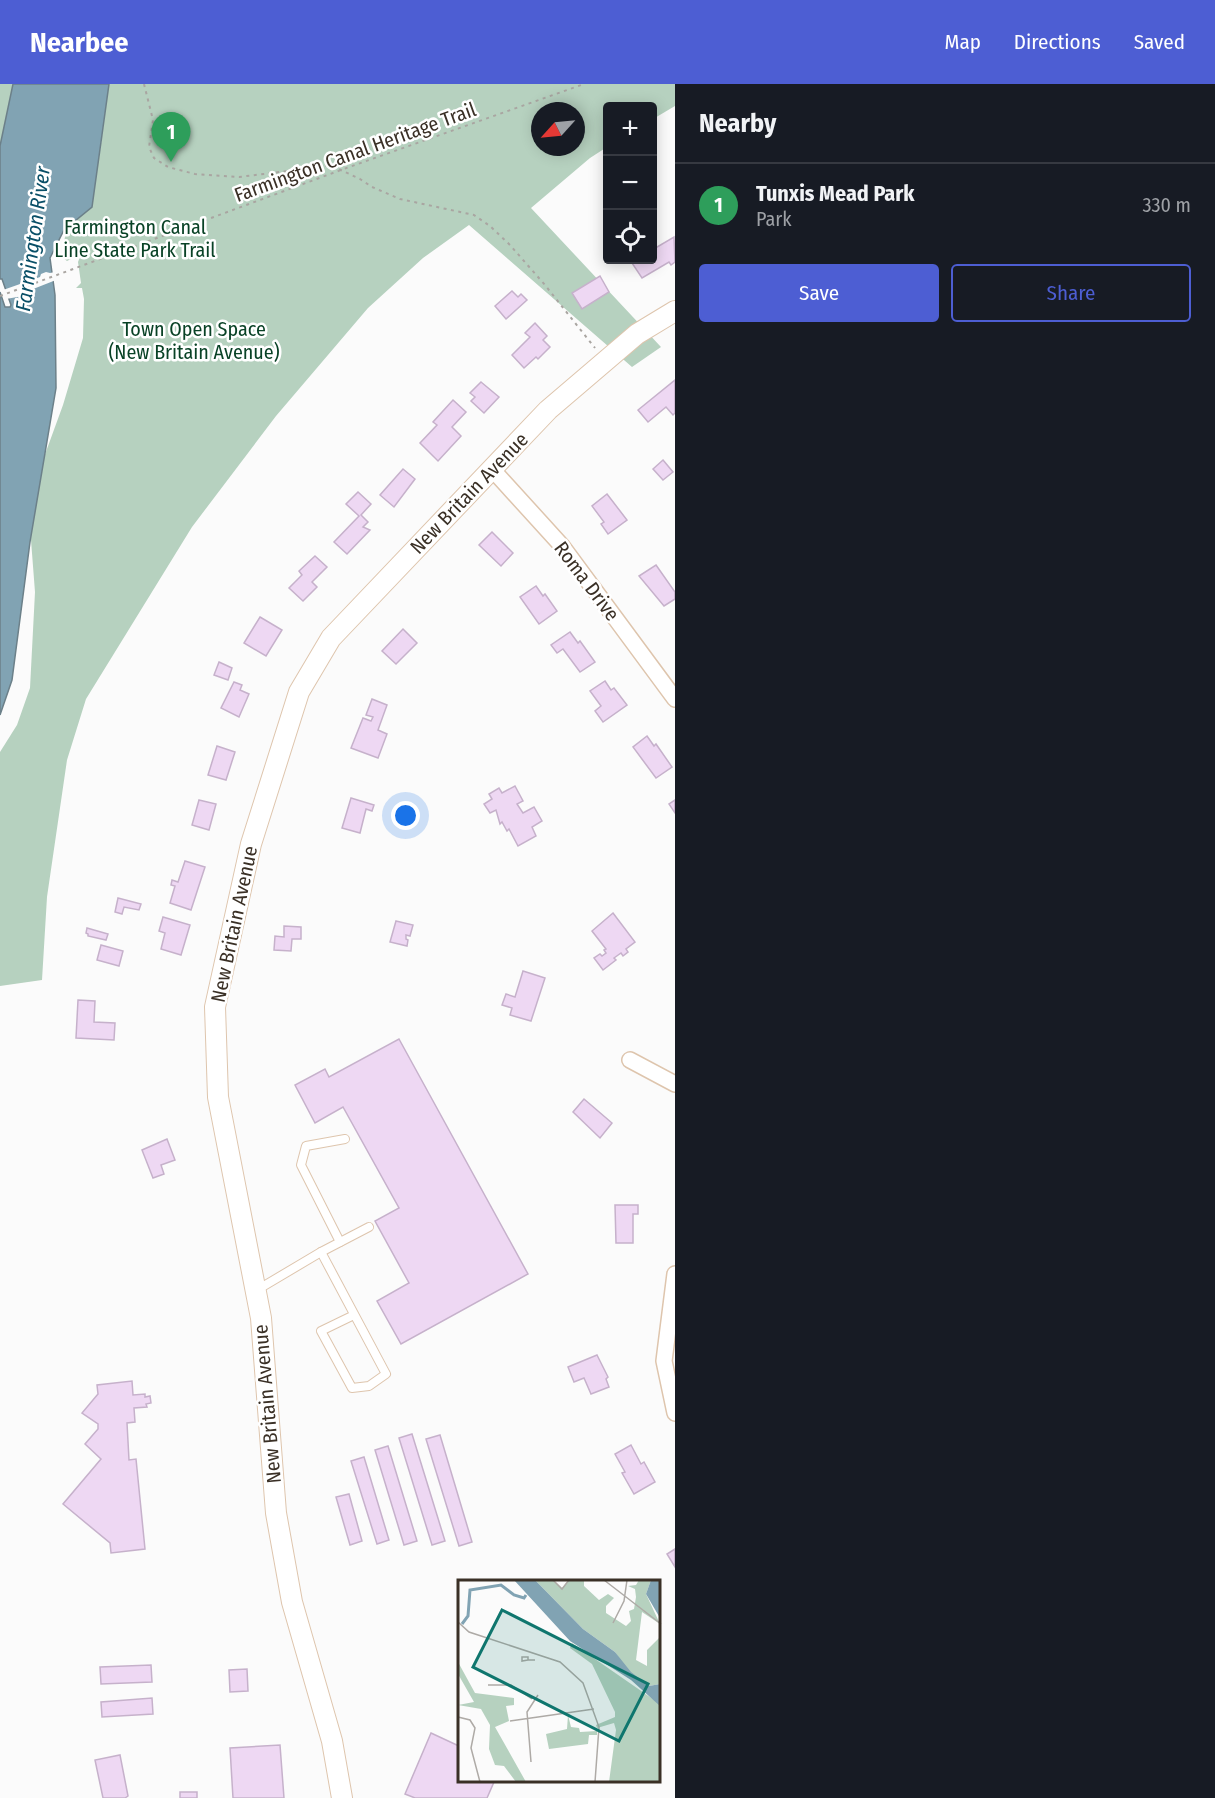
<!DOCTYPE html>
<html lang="en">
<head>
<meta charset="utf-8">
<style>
  :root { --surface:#171b24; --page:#20242c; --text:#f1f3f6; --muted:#9ea1a6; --line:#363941; --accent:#4d5ed3 }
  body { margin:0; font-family:"Fira Sans Condensed",sans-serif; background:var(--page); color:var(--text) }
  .controls { position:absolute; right:18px; top:18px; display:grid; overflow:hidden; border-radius:6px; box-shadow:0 3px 15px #0003 }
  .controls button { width:54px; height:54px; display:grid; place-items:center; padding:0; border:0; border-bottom:2px solid var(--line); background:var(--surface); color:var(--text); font:30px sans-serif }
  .compass { position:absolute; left:531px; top:18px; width:54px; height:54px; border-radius:50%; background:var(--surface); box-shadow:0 3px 15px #0003; rotate:243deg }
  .you { position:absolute; left:406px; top:732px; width:21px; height:21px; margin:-15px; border:4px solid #fff; border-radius:50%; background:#1a73e8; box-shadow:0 0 0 9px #1a73e833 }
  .badge { display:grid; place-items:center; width:39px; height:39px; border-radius:50%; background:var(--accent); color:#fff; font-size:20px; font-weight:700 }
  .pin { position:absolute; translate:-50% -50px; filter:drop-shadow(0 2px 3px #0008) }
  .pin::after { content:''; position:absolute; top:32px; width:21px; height:18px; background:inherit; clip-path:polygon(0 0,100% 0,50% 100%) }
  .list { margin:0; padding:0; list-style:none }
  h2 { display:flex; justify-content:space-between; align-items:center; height:78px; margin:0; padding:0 24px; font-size:26px }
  h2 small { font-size:20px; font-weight:400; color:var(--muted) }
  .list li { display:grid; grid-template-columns:39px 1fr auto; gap:18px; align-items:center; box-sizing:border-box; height:84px; padding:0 24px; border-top:2px solid var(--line) }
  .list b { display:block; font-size:22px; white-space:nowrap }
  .list p { margin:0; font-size:20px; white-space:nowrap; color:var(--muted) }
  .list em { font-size:20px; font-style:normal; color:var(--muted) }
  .actions { display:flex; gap:12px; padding:18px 24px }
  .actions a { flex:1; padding:14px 0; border:2px solid var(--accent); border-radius:6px; text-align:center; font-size:21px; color:var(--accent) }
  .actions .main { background:var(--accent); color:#fff }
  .icon { flex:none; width:33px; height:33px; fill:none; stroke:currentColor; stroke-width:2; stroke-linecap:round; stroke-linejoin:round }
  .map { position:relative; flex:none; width:675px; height:1714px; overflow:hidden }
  header { display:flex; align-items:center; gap:36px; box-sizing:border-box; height:84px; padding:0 30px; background:var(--accent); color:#fff }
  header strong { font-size:28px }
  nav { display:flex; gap:33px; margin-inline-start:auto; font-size:21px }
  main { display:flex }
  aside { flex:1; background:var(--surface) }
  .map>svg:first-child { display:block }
  .green { fill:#b6d1bf; fill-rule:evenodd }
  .water { fill:#81a3b3; stroke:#6c8089; stroke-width:1.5 }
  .pier { fill:#fbfbfb }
  .building { fill:#eed8f3; stroke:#c6b1cb; stroke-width:1.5 }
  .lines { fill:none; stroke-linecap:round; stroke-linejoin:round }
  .service-casing { stroke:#dec5ad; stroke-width:10 }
  .minor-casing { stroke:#dec5ad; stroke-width:18 }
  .tertiary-casing { stroke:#dec5ad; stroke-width:22 }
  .path { stroke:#a9a5a1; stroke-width:2; stroke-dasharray:3 4.5; stroke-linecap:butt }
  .service { stroke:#fff; stroke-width:8 }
  .minor { stroke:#fff; stroke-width:15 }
  .tertiary { stroke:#fff; stroke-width:20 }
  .labels { text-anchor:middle; stroke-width:5; stroke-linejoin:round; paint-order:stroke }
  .street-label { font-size:20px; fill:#3a3026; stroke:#fff }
  .park-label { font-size:20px; fill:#094226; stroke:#fff }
  .water-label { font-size:21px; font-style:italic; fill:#094f67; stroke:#fff }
  .inset-river { fill:none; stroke:#81a3b3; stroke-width:3 }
  .inset-road { fill:none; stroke:#aeaaa6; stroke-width:1.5 }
  .view { fill:#0f766e; fill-opacity:0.15; stroke:#0f766e; stroke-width:3 }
  .inset-edge { fill:none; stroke:#3a3026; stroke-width:3 }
</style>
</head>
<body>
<header>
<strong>Nearbee</strong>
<nav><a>Map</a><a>Directions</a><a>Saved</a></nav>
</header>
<main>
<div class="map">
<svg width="675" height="1714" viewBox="0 0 675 1714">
  <rect width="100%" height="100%" fill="#fbfbfb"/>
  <g class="green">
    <polygon points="0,0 13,0 0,62"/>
    <path d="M109 0H675V22L653 35 652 22H608L607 63 590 74 531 124 661 263 632 283 469 141 423 174 368 224 276 332 192 443 86 615 67 676 47 813 42 896 0 902V668L17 641 30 604 35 508 28 417 63 321 83 254 84 215 82 204H76L81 199 78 178 81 170 67 177 63 174V163L66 148 68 147 74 149 77 121 99 74ZM540 27H576V63H540Z"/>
  </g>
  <polygon class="water" points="13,0 109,0 92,123 64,146 50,174 55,211 56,304 30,458 12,596 0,631 0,208 5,223 10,223 11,221 2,195 0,195 0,62"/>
  <polygon class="pier" points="46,188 50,189 55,188 56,196 23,209 23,212 6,215 3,206 40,193 41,190"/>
  <g class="building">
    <polygon points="674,153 675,178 671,181 669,178 642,194 632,179 637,176 652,176 652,166"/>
    <polygon points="600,192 609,208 582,225 572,209"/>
    <polygon points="512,207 518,213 521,210 527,216 506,235 495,222"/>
    <polygon points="535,239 547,252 543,256 550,263 538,275 536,273 524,284 512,271 530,253 525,249"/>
    <polygon points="675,296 675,329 673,331 666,323 648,338 638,326"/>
    <polygon points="481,298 499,313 484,329 471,317 475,313 470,309"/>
    <polygon points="453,316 466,328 452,343 461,352 438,377 420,359 437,341 433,338"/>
    <polygon points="663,376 673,388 663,396 653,385"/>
    <polygon points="403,385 415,395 394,423 380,411"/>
    <polygon points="358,408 371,420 361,431 368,438 363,443 370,446 347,470 334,458 359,432 346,420"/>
    <polygon points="607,410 627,436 608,450 601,440 604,438 592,422"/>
    <polygon points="492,448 513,469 501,482 479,461"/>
    <polygon points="315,472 327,483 312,498 317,503 303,517 289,504 302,491 299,487"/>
    <polygon points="656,481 675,508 675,515 664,522 639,492"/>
    <polygon points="536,502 543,512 545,510 557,527 539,540 520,513"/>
    <polygon points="260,533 282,546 266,572 244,559"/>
    <polygon points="403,545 417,559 396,580 382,567"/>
    <polygon points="570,548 578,559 580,557 595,578 580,588 563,565 557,569 551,561"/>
    <polygon points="219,578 232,584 228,596 214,591"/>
    <polygon points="605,597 611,606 614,604 627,621 603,638 595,627 601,622 590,607"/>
    <polygon points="234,598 242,601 240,606 249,610 239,633 221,624"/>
    <polygon points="372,615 387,621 378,646 387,650 378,674 351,664 363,634 371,637 373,633 366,631"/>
    <polygon points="647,652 654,662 656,660 672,683 656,694 633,663"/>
    <polygon points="217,662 235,668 226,696 208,691"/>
    <polygon points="515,702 523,717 517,720 523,729 534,723 542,737 532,743 536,752 518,762 509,745 507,747 502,738 500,740 496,726 490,729 484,720 492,715 489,710 499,704 502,709"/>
    <polygon points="351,714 374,721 372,727 366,725 360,749 342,744"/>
    <polygon points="199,716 216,720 209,746 192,741"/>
    <polygon points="675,716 675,729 669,720"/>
    <polygon points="185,777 205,783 191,826 170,819 175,802 171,801 172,796 178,798"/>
    <polygon points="118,814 141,820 139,826 124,823 122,830 115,828"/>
    <polygon points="613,829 635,858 626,865 628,868 623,872 621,869 614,874 616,876 603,886 594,874 600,870 602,872 606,869 604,866 606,865 592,847"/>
    <polygon points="163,833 190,841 181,871 161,865 165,849 159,847"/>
    <polygon points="396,837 413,841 410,852 406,851 406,855 408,856 407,862 390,858"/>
    <polygon points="284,842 301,843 301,855 292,855 291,867 274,866 275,852 284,853"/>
    <polygon points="87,844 108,850 106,856 88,852 88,850 86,849"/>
    <polygon points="101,861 123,867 119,882 97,876"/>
    <polygon points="523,887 545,894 531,937 510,931 512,924 502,921 506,910 515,913"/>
    <polygon points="78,916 95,917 94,938 115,939 114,956 76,954"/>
    <polygon points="399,955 528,1190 401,1260 377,1217 409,1199 375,1137 399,1124 343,1023 315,1039 295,1001 325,985 329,993"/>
    <polygon points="584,1015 612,1039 600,1054 573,1028"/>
    <polygon points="167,1055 175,1076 161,1081 164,1090 153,1094 142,1066"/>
    <polygon points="615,1121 638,1121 638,1130 633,1130 633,1159 616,1159"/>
    <polygon points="597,1271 608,1293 606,1295 609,1303 591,1310 584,1294 574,1298 568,1283"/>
    <polygon points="132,1297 133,1311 145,1310 145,1313 150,1312 151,1319 146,1320 147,1323 134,1324 135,1338 127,1339 129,1376 136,1375 145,1465 111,1469 110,1459 63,1420 101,1375 85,1360 98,1345 98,1340 82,1329 98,1310 97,1301"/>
    <polygon points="412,1350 445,1457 432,1461 399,1354"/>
    <polygon points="440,1351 472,1458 459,1462 426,1355"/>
    <polygon points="631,1361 641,1380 644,1378 655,1398 634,1410 622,1389 625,1388 615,1370"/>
    <polygon points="388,1362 417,1457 404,1461 375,1366"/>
    <polygon points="364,1373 389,1456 377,1460 351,1377"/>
    <polygon points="349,1410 362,1457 350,1461 336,1413"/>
    <polygon points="675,1465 675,1483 667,1470"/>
    <polygon points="151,1581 152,1598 101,1600 100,1583"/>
    <polygon points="247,1585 248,1607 230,1608 229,1586"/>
    <polygon points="152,1614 153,1630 102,1633 101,1618"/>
    <polygon points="431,1649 459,1662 459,1698 494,1698 487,1714 415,1714 405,1710"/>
    <polygon points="280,1661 284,1714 233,1714 230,1664"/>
    <polygon points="120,1671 128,1712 125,1714 103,1714 95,1676"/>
    <rect x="180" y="1708" width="17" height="6"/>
  </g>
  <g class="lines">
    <defs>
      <g id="service">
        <polyline points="340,1158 301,1081 306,1062 345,1055"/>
        <polyline points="321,1168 386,1290 369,1302 352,1304 321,1247 354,1231"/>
        <polyline points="257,1206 321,1168 369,1143"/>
      </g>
      <g id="minor">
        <polyline points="492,385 562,462 675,615"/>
        <polyline points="630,976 675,1000"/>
        <polyline points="675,1190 664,1277 675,1329"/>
      </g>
      <polyline id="tertiary" points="342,1714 332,1657 292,1518 276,1429 261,1234 218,1013 215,923 251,760 299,608 331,554 548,326 637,250 675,227"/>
    </defs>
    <use href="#service" class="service-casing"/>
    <use href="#minor" class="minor-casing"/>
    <use href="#tertiary" class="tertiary-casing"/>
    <g class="path">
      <polyline points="144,0 153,36 149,63 154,74 168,83 195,90 239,93 288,87 293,102"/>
      <polyline points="288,87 330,81 360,95 372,103 400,115 474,131 490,142 510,161 545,201 595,264"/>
      <polyline points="0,212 341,86 584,0"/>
    </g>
    <use href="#service" class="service"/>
    <use href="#minor" class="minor"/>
    <use href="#tertiary" class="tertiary"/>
  </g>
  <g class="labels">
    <g class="street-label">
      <text transform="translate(355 68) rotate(-20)" y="7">Farmington Canal Heritage Trail</text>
      <text transform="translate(469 409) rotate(-46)" y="7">New Britain Avenue</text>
      <text transform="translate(587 497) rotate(53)" y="7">Roma Drive</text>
      <text transform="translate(234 840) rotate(-78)" y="7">New Britain Avenue</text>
      <text transform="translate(267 1320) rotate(-95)" y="7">New Britain Avenue</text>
    </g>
    <g class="park-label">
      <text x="135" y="150">Farmington Canal<tspan x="135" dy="23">Line State Park Trail</tspan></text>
      <text x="194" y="252">Town Open Space<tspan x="194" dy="23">(New Britain Avenue)</tspan></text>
    </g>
    <g class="water-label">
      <text transform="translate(33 155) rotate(-82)" y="7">Farmington River</text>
    </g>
  </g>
  <g transform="translate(458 1496)">
    <rect width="202" height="202" fill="#fbfbfb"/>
    <path d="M77 0H95L104 8 111 0H126V6L141 20 150 14 156 18 148 26V33L168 46 173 41 171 31 176 29 178 17 177 9 170 6 178 5 181 0H193L188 14 202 44 184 32 178 80 189 86V70L202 57V104L191 106 171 93 157 72 125 49ZM114 63 202 124V202H151L158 150 156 143 139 148 138 145 157 137V132L134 84 112 68ZM0 82 17 113 56 118V125L48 126 51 141 37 147 68 202H58L46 186 37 185 31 169 32 145 23 129 0 125 16 122 0 94ZM110 135 113 147 121 148 122 152 139 151V155H131L130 164 91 169 88 154 109 149Z" fill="#b6d1bf"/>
    <path d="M56 0H77L125 49 157 72 173 92 191 106 202 104V126L173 100 112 61ZM193 0H202V38L188 14Z" fill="#81a3b3"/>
    <path class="inset-river" d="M4 44 10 36 12 10 43 5 56 15 66 18 68 15"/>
    <path class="inset-road" d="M95 0 104 9 111 0M146 0 203 44M0 42 11 52 102 82 125 103 141 147 137 202M155 43 166 21 169 0M70 80V77H64V81L70 80H77M30 105H53L74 119M0 137 12 140 17 148 13 168 22 202M52 141 136 129M73 182 69 132 80 115"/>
    <path class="view" d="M44 30 190 104 161 161 15 87Z"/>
    <rect width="202" height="202" class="inset-edge"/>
  </g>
</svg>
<div class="controls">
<button>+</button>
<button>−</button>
<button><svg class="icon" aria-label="locate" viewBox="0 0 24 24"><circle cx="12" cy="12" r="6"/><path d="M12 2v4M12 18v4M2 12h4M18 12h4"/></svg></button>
</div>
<svg class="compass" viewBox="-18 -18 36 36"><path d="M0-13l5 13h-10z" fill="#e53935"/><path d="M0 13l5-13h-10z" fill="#9ea1a6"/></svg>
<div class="you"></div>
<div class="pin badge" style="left:171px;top:78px;background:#2e9e5b">1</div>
</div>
<aside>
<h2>Nearby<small></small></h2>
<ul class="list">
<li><span class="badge" style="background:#2e9e5b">1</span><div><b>Tunxis Mead Park</b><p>Park</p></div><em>330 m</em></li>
</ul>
<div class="actions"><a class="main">Save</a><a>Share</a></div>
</aside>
</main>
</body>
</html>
